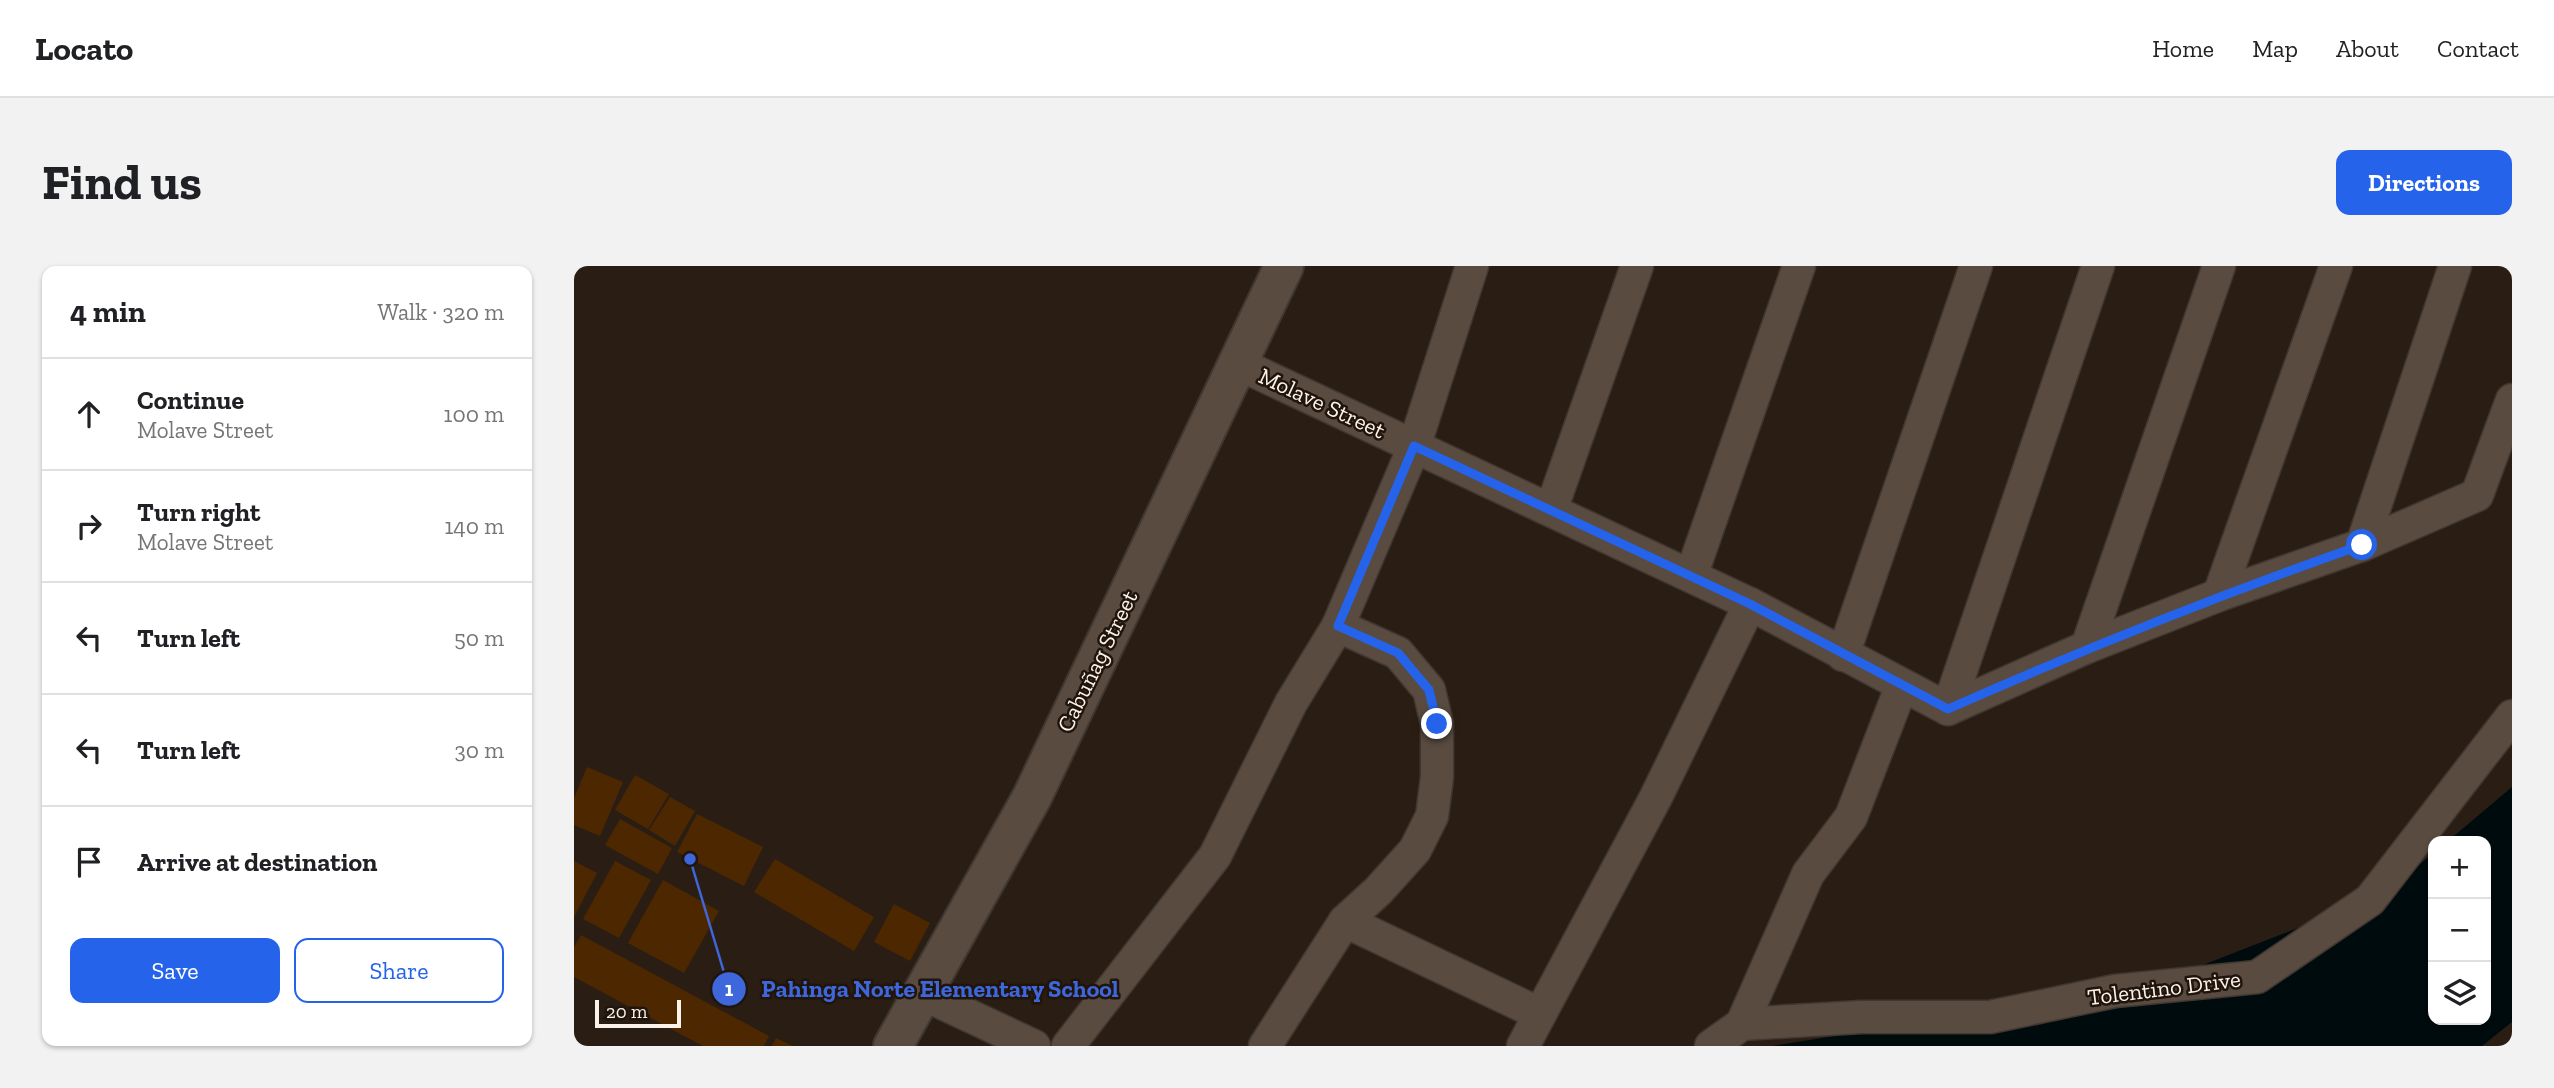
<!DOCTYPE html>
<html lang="en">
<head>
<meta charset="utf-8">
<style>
  :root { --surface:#fff; --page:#f2f2f2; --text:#202124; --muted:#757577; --line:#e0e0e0; --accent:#2563eb }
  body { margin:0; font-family:"Zilla Slab",serif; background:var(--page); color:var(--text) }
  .controls { position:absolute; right:21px; bottom:21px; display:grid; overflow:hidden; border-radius:14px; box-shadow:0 2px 5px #0004 }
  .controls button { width:63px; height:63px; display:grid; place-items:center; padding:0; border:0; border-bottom:2px solid var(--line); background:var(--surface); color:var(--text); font:35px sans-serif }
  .scale { position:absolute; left:21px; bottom:18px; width:86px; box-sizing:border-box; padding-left:7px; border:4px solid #faf2eb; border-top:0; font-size:19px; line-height:24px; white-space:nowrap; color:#faf2eb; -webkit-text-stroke:5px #20140b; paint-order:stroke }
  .stop { position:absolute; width:21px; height:21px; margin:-16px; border:5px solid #2563eb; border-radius:50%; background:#fff }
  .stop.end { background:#2563eb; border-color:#fff; box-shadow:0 2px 7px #0008 }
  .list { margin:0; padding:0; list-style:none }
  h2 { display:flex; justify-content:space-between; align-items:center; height:91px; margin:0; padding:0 28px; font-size:30px }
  h2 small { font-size:23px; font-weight:400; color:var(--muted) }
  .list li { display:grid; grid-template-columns:46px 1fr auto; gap:21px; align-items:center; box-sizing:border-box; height:112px; padding:0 28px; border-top:2px solid var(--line) }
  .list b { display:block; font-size:26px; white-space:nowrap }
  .list p { margin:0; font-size:23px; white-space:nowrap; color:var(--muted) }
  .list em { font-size:23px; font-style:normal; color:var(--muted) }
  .actions { display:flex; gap:14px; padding:21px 28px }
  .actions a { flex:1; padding:16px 0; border:2px solid var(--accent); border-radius:14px; text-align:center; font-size:24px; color:var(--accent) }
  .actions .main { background:var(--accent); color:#fff }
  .icon { flex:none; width:38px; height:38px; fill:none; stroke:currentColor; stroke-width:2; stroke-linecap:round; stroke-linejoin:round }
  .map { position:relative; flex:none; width:1938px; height:780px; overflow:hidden; border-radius:14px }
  header { display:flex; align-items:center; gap:42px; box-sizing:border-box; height:98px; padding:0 35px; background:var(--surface); border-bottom:2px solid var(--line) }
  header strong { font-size:33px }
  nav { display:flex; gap:38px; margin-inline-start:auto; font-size:24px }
  .intro { display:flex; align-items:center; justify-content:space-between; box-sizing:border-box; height:168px; padding:0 42px }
  h1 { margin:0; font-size:49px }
  .button { padding:18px 32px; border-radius:14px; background:var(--accent); color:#fff; font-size:24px; font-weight:700 }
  main { display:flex; gap:42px; padding:0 42px }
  aside { flex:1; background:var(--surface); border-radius:14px; box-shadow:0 2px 5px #0004 }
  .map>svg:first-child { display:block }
  .water { fill:#000b0e }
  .building { fill:#4c2700 }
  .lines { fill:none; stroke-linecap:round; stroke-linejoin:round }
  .minor-casing { stroke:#403731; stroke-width:35 }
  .tertiary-casing { stroke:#403731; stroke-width:42 }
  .minor { stroke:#594b40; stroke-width:32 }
  .tertiary { stroke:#594b40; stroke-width:38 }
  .route { stroke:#2563eb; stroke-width:9 }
  .labels { text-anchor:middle; stroke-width:5; stroke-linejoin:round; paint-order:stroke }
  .street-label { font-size:23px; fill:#faf2eb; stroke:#20140b }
  .leader { fill:none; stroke:#3e67db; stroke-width:2.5 }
  .callout-dot { fill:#3e67db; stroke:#20140b; stroke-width:2.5 }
  .mark-label { font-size:21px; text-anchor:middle; font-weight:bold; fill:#fff }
  .callout-label { font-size:24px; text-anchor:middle; font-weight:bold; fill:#3e67db; stroke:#20140b; stroke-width:5; stroke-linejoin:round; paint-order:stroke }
</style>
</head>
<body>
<header>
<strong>Locato</strong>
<nav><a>Home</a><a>Map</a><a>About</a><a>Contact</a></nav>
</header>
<div class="intro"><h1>Find us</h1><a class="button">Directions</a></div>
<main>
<aside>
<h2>4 min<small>Walk · 320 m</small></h2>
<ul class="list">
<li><svg class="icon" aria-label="ahead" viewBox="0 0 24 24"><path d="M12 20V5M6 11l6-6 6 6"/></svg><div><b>Continue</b><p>Molave Street</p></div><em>100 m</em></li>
<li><svg class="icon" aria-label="right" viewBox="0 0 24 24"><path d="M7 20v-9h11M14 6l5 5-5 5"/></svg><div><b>Turn right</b><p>Molave Street</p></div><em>140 m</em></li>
<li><svg class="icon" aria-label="left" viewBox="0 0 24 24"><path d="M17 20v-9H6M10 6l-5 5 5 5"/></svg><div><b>Turn left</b></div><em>50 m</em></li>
<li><svg class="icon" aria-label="left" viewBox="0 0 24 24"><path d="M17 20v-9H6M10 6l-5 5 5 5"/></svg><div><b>Turn left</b></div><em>30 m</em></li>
<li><svg class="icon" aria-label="arrive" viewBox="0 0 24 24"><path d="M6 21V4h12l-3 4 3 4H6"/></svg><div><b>Arrive at destination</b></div></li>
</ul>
<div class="actions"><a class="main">Save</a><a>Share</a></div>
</aside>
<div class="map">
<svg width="1938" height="780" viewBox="0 0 1938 780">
  <rect width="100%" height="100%" fill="#2a1e14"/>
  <polygon class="water" points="1938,521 1938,756 1908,780 1198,780 1575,720 1811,628 1859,587 1859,754 1912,754 1912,575 1874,575"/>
  <g class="building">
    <polygon points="13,501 49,516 26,570 0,559 0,532"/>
    <polygon points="61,509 95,528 74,563 41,544"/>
    <polygon points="96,531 121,545 101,580 75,564"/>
    <polygon points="123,548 189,581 170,620 103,586"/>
    <polygon points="46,553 98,582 84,608 31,579"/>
    <polygon points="201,593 300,651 280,685 180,626"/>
    <polygon points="0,595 23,607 0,651"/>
    <polygon points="41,595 77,614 45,672 9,653"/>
    <polygon points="89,614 145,645 110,707 54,677"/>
    <polygon points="320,638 356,657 336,695 300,676"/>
    <polygon points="7,669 195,770 190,780 129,780 0,711 0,681"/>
    <polygon points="202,772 219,780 198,780"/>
  </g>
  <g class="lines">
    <defs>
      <g id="minor">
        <polyline points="665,98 1176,338 1374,443"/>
        <polyline points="977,244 1063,0"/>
        <polyline points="1788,279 1881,0"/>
        <polyline points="1117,310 1225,0"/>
        <polyline points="1645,329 1762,0"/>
        <polyline points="1513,381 1645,0"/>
        <polyline points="1269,389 1402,0"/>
        <polyline points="1374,443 1513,381 1645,329 1788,279 1903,229 1938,134"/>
        <polyline points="1374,443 1524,0"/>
        <polyline points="771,655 966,748"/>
        <polyline points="347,727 460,780"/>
        <polyline points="1168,758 1234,608 1277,551 1328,419"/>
        <polyline points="494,780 641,590 717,437 764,360 840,181 898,0"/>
        <polyline points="691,780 771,655 804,625 841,584 858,550 863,511 863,458 855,424 824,387 764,360"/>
        <polyline points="949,780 1082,531 1176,338"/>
        <polyline points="1137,780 1168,758 1287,751 1416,751 1541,725 1683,711 1796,634 1938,450"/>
      </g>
      <polyline id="tertiary" points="319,780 458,531 710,0"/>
    </defs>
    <use href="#minor" class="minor-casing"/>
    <use href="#tertiary" class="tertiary-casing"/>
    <use href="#minor" class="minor"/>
    <use href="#tertiary" class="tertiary"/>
  </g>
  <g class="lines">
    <path class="route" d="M863 458 855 424 824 387 764 360 840 180 1176 338 1374 443C1510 383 1648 328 1788 279"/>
  </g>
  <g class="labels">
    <g class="street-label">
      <text transform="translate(748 137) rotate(25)" y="8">Molave Street</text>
      <text transform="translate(523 395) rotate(-64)" y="8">Cabuñag Street</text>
      <text transform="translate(1590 722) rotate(-7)" y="8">Tolentino Drive</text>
    </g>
  </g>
  <path class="leader" d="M116 593L155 723"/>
  <g class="callout-dot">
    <circle cx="116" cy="593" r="7"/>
    <circle cx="155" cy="723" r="18"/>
  </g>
  <g class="mark-label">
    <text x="155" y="730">1</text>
  </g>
  <g class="callout-label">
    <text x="366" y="731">Pahinga Norte Elementary School</text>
  </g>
</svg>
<div class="controls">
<button>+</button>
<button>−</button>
<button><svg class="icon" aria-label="layers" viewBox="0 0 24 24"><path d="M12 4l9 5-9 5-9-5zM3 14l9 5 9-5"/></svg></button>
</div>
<div class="scale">20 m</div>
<div class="stop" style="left:1788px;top:279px"></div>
<div class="stop end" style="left:863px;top:458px"></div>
</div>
</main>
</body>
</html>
